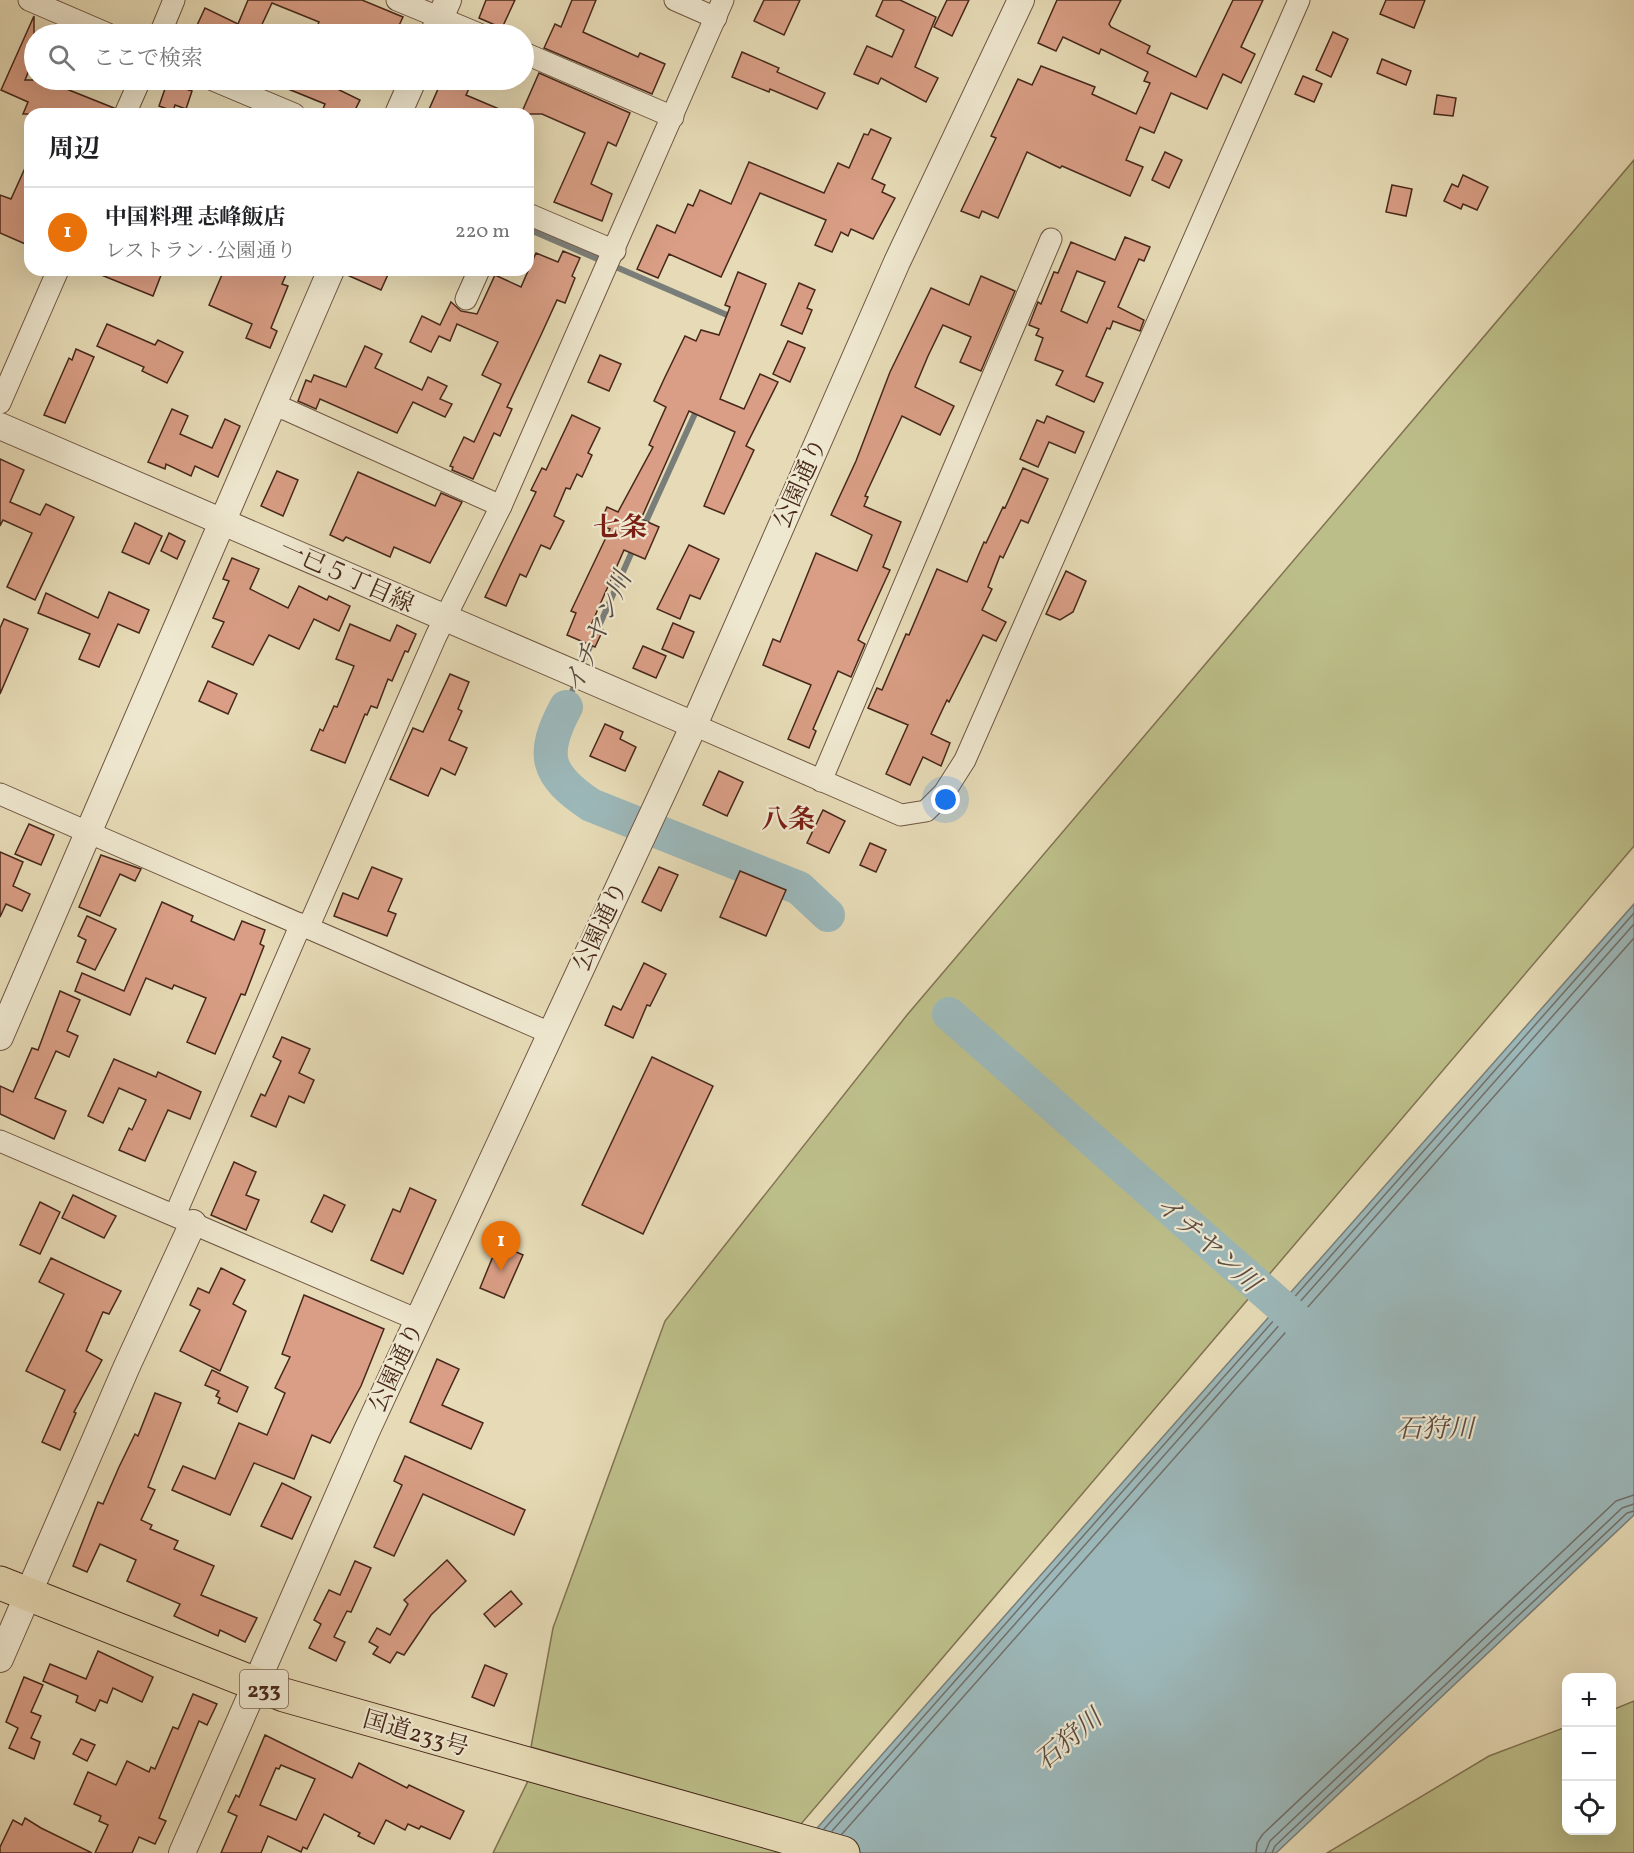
<!DOCTYPE html>
<html lang="ja">
<head>
<meta charset="utf-8">
<style>
  :root { --surface:#fff; --page:#f2f2f2; --text:#202124; --muted:#757577; --line:#e0e0e0; --accent:#7c3aed }
  body { margin:0; font-family:Vollkorn,"Noto Serif JP",serif; background:var(--page); color:var(--text) }
  .controls { position:absolute; right:18px; bottom:18px; display:grid; overflow:hidden; border-radius:12px; box-shadow:0 6px 24px #0002 }
  .controls button { width:54px; height:54px; display:grid; place-items:center; padding:0; border:0; border-bottom:2px solid var(--line); background:var(--surface); color:var(--text); font:30px sans-serif }
  .you { position:absolute; left:946px; top:800px; width:21px; height:21px; margin:-15px; border:4px solid #fff; border-radius:50%; background:#1a73e8; box-shadow:0 0 0 9px #1a73e833 }
  .badge { display:grid; place-items:center; width:39px; height:39px; border-radius:50%; background:var(--accent); color:#fff; font-size:20px; font-weight:700 }
  .pin { position:absolute; translate:-50% -50px; filter:drop-shadow(0 2px 3px #0008) }
  .pin::after { content:''; position:absolute; top:32px; width:21px; height:18px; background:inherit; clip-path:polygon(0 0,100% 0,50% 100%) }
  .list { margin:0; padding:0; list-style:none }
  h2 { display:flex; justify-content:space-between; align-items:center; height:78px; margin:0; padding:0 24px; font-size:26px }
  h2 small { font-size:20px; font-weight:400; color:var(--muted) }
  .list li { display:grid; grid-template-columns:39px 1fr auto; gap:18px; align-items:center; box-sizing:border-box; height:90px; padding:0 24px; border-top:2px solid var(--line) }
  .list b { display:block; font-size:22px; white-space:nowrap }
  .list p { margin:0; font-size:20px; white-space:nowrap; color:var(--muted) }
  .list em { font-size:20px; font-style:normal; color:var(--muted) }
  .icon { flex:none; width:33px; height:33px; fill:none; stroke:currentColor; stroke-width:2; stroke-linecap:round; stroke-linejoin:round }
  .map { position:relative; flex:none; width:1634px; height:1853px; overflow:hidden }
  .search { position:absolute; background:var(--surface); box-shadow:0 6px 24px #0002; left:24px; top:24px; width:510px; height:66px; display:flex; align-items:center; gap:15px; box-sizing:border-box; padding:0 21px; border-radius:33px; color:var(--muted); font-size:22px }
  .panel { position:absolute; background:var(--surface); box-shadow:0 6px 24px #0002; left:24px; top:108px; width:510px; height:168px; border-radius:18px }
  .map>svg:first-child { display:block }
  .green { fill:#bcbe89; stroke:#827352; stroke-width:1.5 }
  .water { fill:#9cb8ba; stroke:#7a7e7a; stroke-width:1.5 }
  .lines { fill:none; stroke-linecap:round; stroke-linejoin:round }
  .shore { stroke:#72706a; stroke-width:1.5 }
  .stream { stroke:#7a7e7a; stroke-width:6 }
  .river { stroke:#9cb8ba; stroke-width:34 }
  .building { fill:#d99e85; stroke:#47281b; stroke-width:1.5; fill-rule:evenodd }
  .minor-casing { stroke:#6f5542; stroke-width:23 }
  .tertiary-casing { stroke:#6f5542; stroke-width:28 }
  .trunk-casing { stroke:#47281b; stroke-width:35 }
  .minor { stroke:#efe8d0; stroke-width:21 }
  .tertiary { stroke:#efe8d0; stroke-width:26 }
  .trunk { stroke:#e6dbb6; stroke-width:33 }
  .labels { text-anchor:middle; stroke-width:4.5; stroke-linejoin:round; paint-order:stroke }
  .shield { fill:#efe8d0; stroke:#796251; stroke-width:1.5 }
  .shield-label { font-size:22px; font-weight:bold; fill:#47281b }
  .street-label { font-size:24px; fill:#47281b; stroke:#efe8d0 }
  .water-label { font-size:26px; font-style:italic; fill:#5c4c43; stroke:#efe8d0 }
  .quarter-label { font-size:27px; font-weight:bold; fill:#7a1f14; stroke:#efe8d0 }
</style>
</head>
<body>
<div class="map">
<svg width="1634" height="1853" viewBox="0 0 1634 1853">
  <rect width="100%" height="100%" fill="#e6dbb6"/>
  <filter id="stains"><feTurbulence type="fractalNoise" baseFrequency=".00333" numOctaves="4"/><feColorMatrix values="0 0 0 0 .2 0 0 0 0 .09 0 0 0 0 .02 0 0 0 .5 -.17"/></filter>
  <radialGradient id="worn" r=".72"><stop offset=".6" stop-color="#630" stop-opacity="0"/><stop offset="1" stop-color="#630" stop-opacity=".3"/></radialGradient>
  <g class="green">
    <polygon points="1634,160 1634,846 801,1824 531,1747 553,1628 665,1321 907,1015"/>
    <polygon points="1634,1701 1634,1853 1327,1853 1489,1756 1566,1727 1566,1830 1612,1830 1612,1710"/>
    <polygon points="528,1781 786,1853 493,1853"/>
  </g>
  <polygon class="water" points="1634,904 1634,1515 1276,1853 795,1853"/>
  <g class="lines">
    <g class="shore">
      <polyline points="824,1829 1634,913"/>
      <polyline points="832,1831 1634,924"/>
      <polyline points="842,1834 1634,938"/>
      <polyline points="1256,1853 1257,1843 1263,1834 1616,1501 1634,1495"/>
      <polyline points="1265,1853 1270,1841 1622,1508 1634,1504"/>
      <polyline points="1272,1853 1275,1846 1627,1513 1634,1511"/>
    </g>
    <g class="stream">
      <polyline points="255,80 258,94"/>
      <polyline points="528,229 734,318"/>
      <polyline points="644,526 698,407"/>
      <polyline points="580,669 634,547"/>
      <polyline points="566,707 576,681"/>
    </g>
    <g class="river">
      <path d="M566 707C540 755 546 775 591 805L799 888 828 915"/>
      <polyline points="949,1014 1315,1336"/>
    </g>
  </g>
  <g class="building">
    <polygon points="248,0 362,0 403,17 395,34 314,34 319,22 272,3 258,33 261,34 193,34 205,8 238,24"/>
    <polygon points="486,0 515,0 502,28 479,18"/>
    <polygon points="572,0 596,0 583,32 638,57 640,53 665,64 652,94 544,48 555,24 561,27"/>
    <polygon points="764,0 800,0 784,35 754,21"/>
    <polygon points="883,0 900,0 936,17 915,67 938,78 926,102 881,78 878,84 854,74 867,46 892,57 904,30 876,16"/>
    <polygon points="947,0 969,0 952,36 934,27"/>
    <polygon points="1057,0 1121,0 1109,24 1111,27 1150,46 1147,53 1196,77 1233,0 1263,0 1241,47 1255,54 1241,83 1223,74 1207,109 1171,93 1154,133 1140,127 1126,160 1143,167 1130,196 1062,166 1060,168 1027,152 998,218 982,211 979,218 961,211 996,138 991,136 1018,79 1032,85 1041,66 1095,87 1092,94 1136,114 1150,83 1144,81 1148,72 1101,49 1099,54 1063,37 1056,51 1038,43"/>
    <polygon points="1386,0 1425,0 1414,28 1380,14"/>
    <polygon points="34,16 34,58 25,80 68,80 64,88 114,108 112,114 23,114 28,102 1,90"/>
    <polygon points="1333,32 1348,39 1331,77 1316,70"/>
    <polygon points="742,52 779,68 777,72 825,93 817,109 770,89 769,92 732,77"/>
    <polygon points="1382,59 1411,71 1406,85 1377,73"/>
    <polygon points="539,73 630,113 616,146 608,142 591,184 612,194 602,221 554,202 585,133 542,114 521,114"/>
    <polygon points="1303,76 1322,84 1314,102 1295,94"/>
    <polygon points="266,80 319,80 360,100 353,114 333,114 323,109 325,104"/>
    <polygon points="442,80 473,80 466,95 511,114 427,114"/>
    <polygon points="167,83 192,91 186,109 175,105 173,111 159,106"/>
    <polygon points="1437,95 1456,98 1453,116 1434,114"/>
    <polygon points="871,129 891,138 872,179 885,185 882,192 895,198 873,239 851,229 848,236 841,232 832,252 815,245 826,220 760,193 721,277 669,254 658,278 637,269 657,225 675,233 688,204 693,206 700,190 731,204 749,162 824,193 838,163 849,168 864,134 868,135"/>
    <polygon points="1165,152 1182,160 1169,188 1152,180"/>
    <polygon points="30,157 30,246 0,233 0,195 11,199"/>
    <polygon points="1463,175 1488,187 1477,210 1463,204 1461,209 1444,201 1452,184 1458,187"/>
    <polygon points="1392,185 1412,189 1406,216 1386,212"/>
    <path d="M1125 237 1150 247 1144 261 1139 259 1118 307 1144 320 1140 331 1113 321 1110 329 1107 328 1086 376 1103 383 1094 402 1056 385 1063 371 1035 360 1043 338 1036 335 1039 329 1029 325 1038 302 1041 304 1054 272 1058 273 1071 242 1115 260ZM1077 271 1105 282 1087 323 1061 311Z"/>
    <polygon points="563,251 580,258 572,276 575,278 565,303 557,300 541,335 507,407 512,409 500,436 494,433 473,479 452,470 453,467 450,466 464,437 474,442 501,384 482,375 498,342 457,324 450,341 439,336 431,352 410,342 422,316 440,325 451,302 461,311 477,314 495,275 521,287 536,253 558,262"/>
    <polygon points="89,270 163,270 153,296"/>
    <polygon points="224,270 288,270 282,284 288,286 271,328 277,331 270,348 246,338 252,324 209,305"/>
    <polygon points="346,270 390,270 381,290 345,274"/>
    <polygon points="738,272 766,284 720,399 744,409 760,374 778,382 746,446 754,450 724,514 704,506 735,432 689,411 641,519 659,527 645,559 624,550 591,625 603,630 595,647 567,635 576,613 571,611 610,529 599,525 607,507 618,512 653,447 649,445 666,407 654,401 665,377 685,336 696,341 701,330 719,335 730,307 725,305"/>
    <polygon points="981,276 1015,291 981,371 960,362 971,337 943,325 928,356 915,387 954,406 940,435 902,416 865,496 868,497 864,506 901,522 883,567 890,570 858,640 865,644 851,677 838,671 813,729 816,731 809,748 788,739 811,685 763,665 773,639 780,642 816,553 857,571 872,535 831,515 856,461 890,372 931,288 969,305"/>
    <polygon points="799,283 815,290 807,308 812,310 802,334 781,325"/>
    <polygon points="107,324 155,345 158,340 183,352 167,383 142,371 144,367 97,346"/>
    <polygon points="788,341 805,348 790,382 773,374"/>
    <polygon points="365,346 382,354 375,368 422,390 428,377 447,386 440,399 452,404 445,417 413,402 397,433 320,399 316,409 298,401 306,380 311,382 314,375 346,387"/>
    <polygon points="76,349 94,357 65,423 44,415 69,358 72,360"/>
    <polygon points="600,355 621,364 609,391 588,382"/>
    <polygon points="172,409 188,416 180,434 212,448 225,419 240,426 218,477 195,466 191,476 166,464 165,469 148,462"/>
    <polygon points="572,415 600,428 588,453 592,455 582,477 577,474 570,489 566,488 554,516 564,521 550,549 541,545 526,577 520,574 506,606 485,597 536,492 531,490 542,468 546,470"/>
    <polygon points="1047,416 1084,432 1075,453 1049,442 1038,467 1020,459 1037,420 1044,423"/>
    <polygon points="0,459 24,470 10,502 40,515 46,504 74,517 35,600 7,587 32,533 3,520 0,526"/>
    <polygon points="1023,468 1048,479 1028,523 1021,520 1003,558 1000,556 988,587 992,589 982,610 1006,622 996,641 983,635 949,702 947,700 931,734 950,743 941,766 923,757 910,785 886,774 908,725 868,708 877,688 882,690 906,634 909,635 937,569 967,582 984,542 986,543 1003,507 1005,508"/>
    <polygon points="277,471 298,480 283,516 261,506"/>
    <polygon points="358,472 435,506 441,493 462,502 430,563 394,547 390,557 346,537 343,541 330,535"/>
    <polygon points="135,523 162,536 149,564 122,552"/>
    <polygon points="169,533 185,541 177,559 161,551"/>
    <polygon points="689,545 719,559 700,599 690,595 680,619 657,609"/>
    <polygon points="232,558 259,569 250,589 288,608 299,586 327,600 329,596 350,606 339,631 314,619 299,649 269,635 253,665 212,647 224,622 213,618 229,581 223,579"/>
    <polygon points="1066,571 1086,581 1073,612 1060,620 1046,614"/>
    <polygon points="109,592 149,610 139,633 118,624 99,667 79,659 90,634 38,613 46,593 98,618"/>
    <polygon points="4,619 28,629 0,694 0,628"/>
    <polygon points="673,623 694,632 683,658 662,649"/>
    <polygon points="350,624 390,641 397,625 416,634 408,652 405,651 392,681 388,679 377,708 371,706 367,715 365,714 345,763 311,750 320,729 323,731 334,706 337,707 354,666 336,659"/>
    <polygon points="643,646 666,656 656,678 633,668"/>
    <polygon points="450,674 469,682 458,709 462,711 449,740 467,748 455,775 441,768 428,796 390,779 413,728 423,732"/>
    <polygon points="208,681 237,694 228,714 199,701"/>
    <polygon points="605,724 623,732 620,739 636,747 625,771 590,756"/>
    <polygon points="719,771 743,782 727,816 703,805"/>
    <polygon points="823,810 845,821 829,853 807,843"/>
    <polygon points="29,824 54,835 41,865 15,854"/>
    <polygon points="870,843 886,850 876,872 860,865"/>
    <polygon points="0,852 23,862 13,886 30,894 22,911 6,904 0,917"/>
    <polygon points="101,855 141,869 135,881 120,874 100,916 79,907"/>
    <polygon points="372,867 402,879 388,911 396,914 387,936 334,916 343,893 358,899"/>
    <polygon points="659,867 678,875 661,911 642,902"/>
    <polygon points="740,871 786,890 766,936 720,917"/>
    <polygon points="162,902 193,916 191,921 234,940 242,921 265,930 260,944 264,946 245,995 241,994 215,1054 187,1042 206,998 174,985 172,989 146,978 130,1015 75,991 82,973 124,991"/>
    <polygon points="87,916 116,929 95,970 77,962 86,940 78,936"/>
    <polygon points="644,963 666,974 650,1006 647,1005 633,1038 605,1025 613,1006 621,1010"/>
    <polygon points="60,991 80,1000 67,1031 78,1036 69,1057 56,1051 35,1098 66,1111 54,1139 0,1114 0,1086 13,1092 32,1048 38,1050"/>
    <polygon points="282,1037 310,1049 299,1073 314,1080 304,1103 289,1096 276,1127 251,1116 261,1094 265,1096 281,1061 273,1057"/>
    <polygon points="652,1057 713,1086 643,1234 582,1205"/>
    <polygon points="114,1059 156,1077 158,1072 201,1092 190,1119 168,1110 145,1161 119,1150 129,1128 132,1130 146,1100 119,1088 103,1123 88,1116"/>
    <polygon points="234,1162 256,1172 246,1195 259,1200 246,1230 211,1215"/>
    <polygon points="410,1188 436,1200 403,1274 371,1260 393,1209 400,1212"/>
    <polygon points="73,1195 116,1216 104,1238 62,1218"/>
    <polygon points="324,1195 345,1205 332,1232 311,1222"/>
    <polygon points="40,1202 60,1212 40,1254 20,1245"/>
    <polygon points="498,1244 523,1255 504,1298 480,1288"/>
    <polygon points="51,1258 121,1291 109,1314 103,1312 86,1351 102,1360 74,1412 76,1413 60,1450 42,1442 65,1390 26,1371 64,1294 39,1282"/>
    <polygon points="221,1268 245,1280 233,1304 246,1311 220,1371 180,1351 200,1310 190,1305 198,1288 209,1293"/>
    <polygon points="304,1295 384,1329 361,1386 330,1443 312,1435 294,1479 254,1463 230,1515 172,1490 183,1466 215,1479 239,1423 267,1435 285,1393 275,1388 290,1357 282,1354"/>
    <polygon points="437,1359 459,1369 442,1405 483,1423 471,1449 410,1422"/>
    <polygon points="212,1370 248,1387 237,1412 218,1403 220,1398 216,1396 219,1391 205,1385"/>
    <polygon points="155,1393 181,1403 148,1487 155,1490 141,1520 152,1525 150,1529 178,1541 174,1549 214,1566 201,1595 257,1618 245,1642 220,1630 218,1636 174,1616 180,1604 127,1581 136,1560 100,1544 87,1572 73,1566 98,1502 103,1504 119,1467 135,1434 138,1436"/>
    <polygon points="405,1456 525,1510 514,1535 423,1494 394,1556 374,1547 402,1485 394,1481"/>
    <polygon points="282,1483 311,1497 292,1539 261,1526"/>
    <polygon points="447,1560 466,1581 431,1615 404,1655 397,1652 390,1663 373,1654 378,1647 369,1642 377,1628 390,1635 408,1604 404,1600"/>
    <polygon points="355,1561 371,1568 351,1612 347,1611 334,1637 345,1642 336,1661 309,1648 321,1624 314,1620 329,1590 340,1595"/>
    <polygon points="511,1591 522,1604 495,1627 484,1614"/>
    <polygon points="98,1651 153,1677 142,1702 113,1688 107,1703 100,1700 95,1711 76,1702 78,1696 43,1681 50,1664 86,1679"/>
    <polygon points="485,1665 507,1674 494,1706 472,1697"/>
    <polygon points="24,1677 43,1685 31,1712 41,1716 31,1738 40,1742 34,1759 9,1748 18,1728 6,1722"/>
    <polygon points="193,1694 217,1704 207,1725 199,1721 159,1818 166,1821 155,1844 139,1837 132,1853 95,1853 108,1825 99,1821 101,1816 74,1804 88,1772 116,1785 127,1761 149,1772 151,1767 155,1769 173,1727 178,1729"/>
    <path d="M265 1735 352 1778 359 1763 407 1788 409 1785 464 1811 450 1839 421 1826 419 1829 408 1824 405 1830 386 1820 374 1844 358 1836 360 1833 324 1814 307 1849 303 1847 301 1852 268 1836 261 1853H221L237 1816 228 1812 236 1795 239 1797ZM281 1765 315 1779 296 1820 260 1805 276 1768 279 1769Z"/>
    <polygon points="81,1739 95,1745 87,1761 73,1754"/>
    <polygon points="25,1818 41,1828 92,1853 0,1853 0,1847 13,1820 22,1825"/>
  </g>
  <g class="lines">
    <defs>
      <g id="minor">
        <polyline points="29,0 108,34"/>
        <polyline points="397,0 479,34"/>
        <polyline points="675,0 716,18"/>
        <polyline points="160,34 174,0"/>
        <polyline points="524,53 673,117"/>
        <polyline points="213,80 294,114"/>
        <polyline points="125,114 140,80"/>
        <polyline points="528,214 615,251"/>
        <polyline points="466,299 479,270"/>
        <polyline points="0,403 58,270"/>
        <polyline points="273,406 287,410 501,506"/>
        <polyline points="694,725 901,815 926,811 944,793 965,760 1299,0"/>
        <polyline points="821,781 1051,239"/>
        <polyline points="0,794 550,1033"/>
        <polyline points="308,928 436,636 501,506 723,0"/>
        <polyline points="0,1141 418,1320"/>
        <polyline points="175,1215 301,924"/>
      </g>
      <g id="tertiary">
        <polyline points="433,34 448,0"/>
        <polyline points="398,114 413,80"/>
        <polyline points="0,426 694,725"/>
        <polyline points="0,1037 331,270"/>
        <polyline points="0,1659 127,1366 193,1223"/>
        <polyline points="182,1853 367,1430 694,725 897,262 1021,0"/>
      </g>
      <polyline id="trunk" points="0,1583 284,1695 843,1853"/>
    </defs>
    <use href="#minor" class="minor-casing"/>
    <use href="#tertiary" class="tertiary-casing"/>
    <use href="#trunk" class="trunk-casing"/>
    <use href="#minor" class="minor"/>
    <use href="#tertiary" class="tertiary"/>
    <use href="#trunk" class="trunk"/>
  </g>
  <g class="labels">
    <rect class="shield" x="240" y="1670" width="48" height="38" rx="4.5"/>
    <g class="shield-label">
      <text x="264" y="1697">233</text>
    </g>
    <g class="street-label">
      <text transform="translate(800 483) rotate(-66)" y="8">公園通り</text>
      <text transform="translate(347 576) rotate(24)" y="8">一已５丁目線</text>
      <text transform="translate(600 926) rotate(-65)" y="8">公園通り</text>
      <text transform="translate(396 1367) rotate(-65)" y="8">公園通り</text>
      <text transform="translate(416 1733) rotate(16)" y="8">国道233号</text>
    </g>
    <g class="water-label">
      <text transform="translate(597 632) rotate(-66)" y="9">イチヤン川</text>
      <text transform="translate(1208 1243) rotate(42)" y="9">イチヤン川</text>
      <text x="1435" y="1437">石狩川</text>
      <text transform="translate(1068 1739) rotate(-40)" y="9">石狩川</text>
    </g>
    <g class="quarter-label">
      <text x="620" y="536">七条</text>
      <text x="788" y="828">八条</text>
    </g>
  </g>
  <rect width="100%" height="100%" filter="url(#stains)"/>
  <rect width="100%" height="100%" fill="url(#worn)"/>
</svg>
<div class="controls">
<button>+</button>
<button>−</button>
<button><svg class="icon" aria-label="locate" viewBox="0 0 24 24"><circle cx="12" cy="12" r="6"/><path d="M12 2v4M12 18v4M2 12h4M18 12h4"/></svg></button>
</div>
<div class="you"></div>
<div class="pin badge" style="left:501px;top:1271px;background:#e8710a">1</div>
<div class="search"><svg class="icon" aria-label="search" viewBox="0 0 24 24"><circle cx="10" cy="10" r="6"/><path d="M15 15l6 6"/></svg>ここで検索</div>
<section class="panel">
<h2>周辺<small></small></h2>
<ul class="list">
<li><span class="badge" style="background:#e8710a">1</span><div><b>中国料理 志峰飯店</b><p>レストラン · 公園通り</p></div><em>220 m</em></li>
</ul>
</section>
</div>
</body>
</html>
